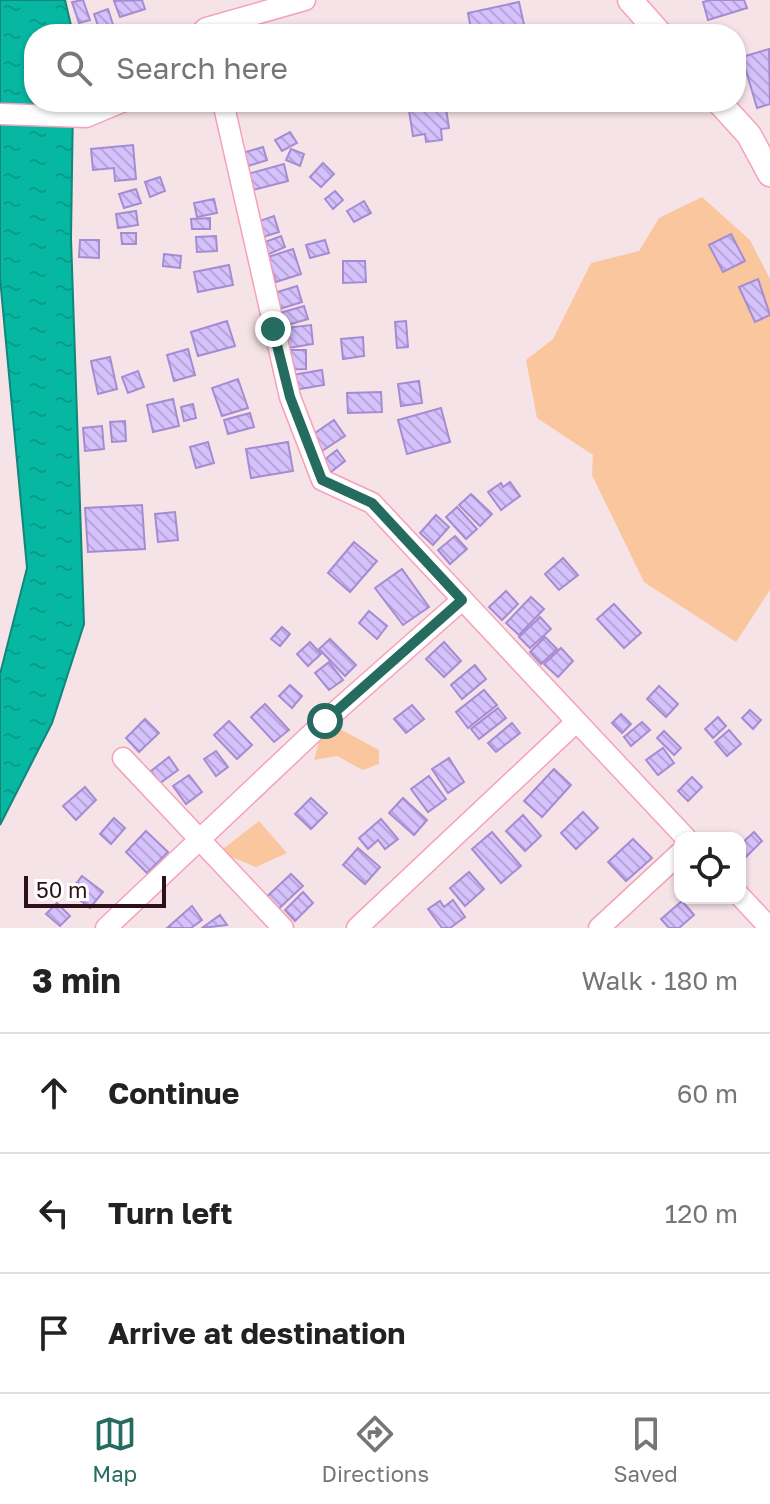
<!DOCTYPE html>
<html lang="en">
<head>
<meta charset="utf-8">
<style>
  :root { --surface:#fff; --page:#f6f6f6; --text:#222; --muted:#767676; --line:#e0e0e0; --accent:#256b5f }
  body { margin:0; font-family:"Golos Text",sans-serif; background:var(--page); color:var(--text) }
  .controls { position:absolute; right:24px; bottom:24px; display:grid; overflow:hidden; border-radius:16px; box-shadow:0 2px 6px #0004 }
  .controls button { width:72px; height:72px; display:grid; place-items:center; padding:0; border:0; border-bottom:2px solid var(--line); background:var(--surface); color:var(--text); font:40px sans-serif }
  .scale { position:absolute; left:24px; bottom:20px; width:142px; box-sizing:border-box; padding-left:8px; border:4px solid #2e101b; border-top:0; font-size:22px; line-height:28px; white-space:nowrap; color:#2e101b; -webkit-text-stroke:6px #fff; paint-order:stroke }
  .stop { position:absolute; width:24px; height:24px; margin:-18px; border:6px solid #256b5f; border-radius:50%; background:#fff }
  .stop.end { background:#256b5f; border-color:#fff; box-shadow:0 2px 8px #0008 }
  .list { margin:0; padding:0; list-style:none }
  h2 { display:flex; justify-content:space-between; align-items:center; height:104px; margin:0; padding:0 32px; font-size:34px }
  h2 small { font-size:26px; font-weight:400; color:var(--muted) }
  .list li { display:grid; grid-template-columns:52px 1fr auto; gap:24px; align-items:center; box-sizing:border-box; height:120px; padding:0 32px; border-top:2px solid var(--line) }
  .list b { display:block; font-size:30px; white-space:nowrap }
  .list em { font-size:26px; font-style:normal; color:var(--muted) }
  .icon { flex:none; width:44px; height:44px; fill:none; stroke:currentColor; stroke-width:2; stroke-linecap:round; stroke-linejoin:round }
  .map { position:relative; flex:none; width:770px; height:928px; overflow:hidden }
  .search { position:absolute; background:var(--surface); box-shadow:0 2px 6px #0004; left:24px; right:24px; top:24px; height:88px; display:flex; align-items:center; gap:20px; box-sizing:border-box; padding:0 28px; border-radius:32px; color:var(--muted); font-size:30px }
  .sheet { height:464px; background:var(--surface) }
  nav { display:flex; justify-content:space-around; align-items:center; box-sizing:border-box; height:112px; border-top:2px solid var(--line); background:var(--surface); font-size:22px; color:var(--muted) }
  nav a { display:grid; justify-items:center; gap:4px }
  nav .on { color:var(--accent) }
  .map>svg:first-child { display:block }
  .green { fill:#f9c69e }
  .water { fill:url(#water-ripples); stroke:#12867a; stroke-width:2 }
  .building { fill:url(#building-back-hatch); stroke:#a58cd2; stroke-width:2 }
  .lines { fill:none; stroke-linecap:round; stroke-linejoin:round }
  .minor-casing { stroke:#f6a1bb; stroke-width:23 }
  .tertiary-casing { stroke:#f6a1bb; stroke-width:27 }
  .minor { stroke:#fff; stroke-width:20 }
  .tertiary { stroke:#fff; stroke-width:24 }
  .route { stroke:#256b5f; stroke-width:10 }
</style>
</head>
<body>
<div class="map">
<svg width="770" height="928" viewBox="0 0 770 928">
  <defs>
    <pattern id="water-ripples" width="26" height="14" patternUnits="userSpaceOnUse" patternTransform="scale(2)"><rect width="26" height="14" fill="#06b8a2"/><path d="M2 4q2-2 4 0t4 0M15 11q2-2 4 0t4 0" fill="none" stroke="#079d8b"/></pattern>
    <pattern id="building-back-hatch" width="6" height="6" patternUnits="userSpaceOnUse" patternTransform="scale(2)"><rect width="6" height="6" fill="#d5c1fc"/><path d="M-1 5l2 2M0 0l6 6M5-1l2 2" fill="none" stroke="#b7a5d7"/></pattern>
  </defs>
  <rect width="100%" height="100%" fill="#f6e3e8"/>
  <g class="green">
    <polygon points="702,197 750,240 770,279 770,590 736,642 644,582 592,475 593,455 537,418 526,360 553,339 591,263 639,251 659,218"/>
    <polygon points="325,721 379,750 379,764 363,770 337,756 314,760"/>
    <polygon points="259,821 287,853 256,867 219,852"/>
  </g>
  <polygon class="water" points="0,0 65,0 73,34 34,34 34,102 73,102 71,238 84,624 52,723 0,825 0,674 27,568 0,278"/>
  <g class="building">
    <polygon points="83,0 90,20 79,23 72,2"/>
    <polygon points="142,0 145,9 120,17 114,1"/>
    <polygon points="710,0 744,0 747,8 708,20 703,2"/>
    <polygon points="519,2 525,29 472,34 468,13"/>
    <polygon points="108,9 116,34 101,34 94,14"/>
    <polygon points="769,49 770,104 757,108 742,57"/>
    <polygon points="445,102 449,128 441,129 442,140 426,142 425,134 413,136 408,104"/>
    <polygon points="290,132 297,143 282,151 275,140"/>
    <polygon points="133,145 136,179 115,181 114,168 93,170 91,149"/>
    <polygon points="263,147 267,160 236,170 232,156"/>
    <polygon points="291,149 304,154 300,166 286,160"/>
    <polygon points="323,163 334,174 321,187 310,177"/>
    <polygon points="284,164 288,181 237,194 233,178"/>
    <polygon points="160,177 165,191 150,197 145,182"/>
    <polygon points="136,189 141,203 124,208 119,194"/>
    <polygon points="335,191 343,200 333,209 325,199"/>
    <polygon points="214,199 217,213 197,217 194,203"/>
    <polygon points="364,201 371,213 354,222 347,211"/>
    <polygon points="136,211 138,225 118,228 116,214"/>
    <polygon points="274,216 279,232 256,239 251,224"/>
    <polygon points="210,218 210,229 192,229 191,219"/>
    <polygon points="121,233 136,233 136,244 122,244"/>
    <polygon points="731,234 745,261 723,272 709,245"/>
    <polygon points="216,236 217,251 197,252 196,237"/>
    <polygon points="281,236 285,247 262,257 257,245"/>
    <polygon points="80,240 99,240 99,258 79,257"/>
    <polygon points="325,240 329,253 310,258 306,245"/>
    <polygon points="293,249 301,274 276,282 268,257"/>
    <polygon points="164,254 181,256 180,268 163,266"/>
    <polygon points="343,261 365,261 366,282 343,283"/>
    <polygon points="229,265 233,285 198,292 194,272"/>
    <polygon points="758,279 770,315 755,322 739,287"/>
    <polygon points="297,286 302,302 273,311 268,295"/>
    <polygon points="304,306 308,319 284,326 280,313"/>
    <polygon points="227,321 235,346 198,356 191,332"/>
    <polygon points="406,321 408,347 397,348 395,322"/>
    <polygon points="311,325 313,344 288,348 285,328"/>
    <polygon points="363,337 364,356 343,359 341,339"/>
    <polygon points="188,349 195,375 174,381 167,355"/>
    <polygon points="273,350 306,350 306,369 273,370"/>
    <polygon points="110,357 117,389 98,394 91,361"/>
    <polygon points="322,370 324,385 288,391 286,376"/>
    <polygon points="138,371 144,387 128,393 122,377"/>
    <polygon points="238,379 248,408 222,416 212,388"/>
    <polygon points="419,381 422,403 401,406 398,384"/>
    <polygon points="381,392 382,412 348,413 347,393"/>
    <polygon points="173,399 179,426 153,432 147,405"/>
    <polygon points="193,404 196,418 184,421 181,407"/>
    <polygon points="441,408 450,442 407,454 398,420"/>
    <polygon points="250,413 254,427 228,434 224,420"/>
    <polygon points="334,420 345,436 316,455 305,440"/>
    <polygon points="125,421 126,441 112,442 110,422"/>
    <polygon points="102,426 104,449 85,451 83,428"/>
    <polygon points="208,442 214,463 196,468 190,447"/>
    <polygon points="288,442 293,471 251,478 246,449"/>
    <polygon points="337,450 345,461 327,475 319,464"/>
    <polygon points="510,482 520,496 501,510 488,492 501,483 503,487"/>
    <polygon points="471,494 492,514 480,526 459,505"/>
    <polygon points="142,505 145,549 88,552 85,508"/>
    <polygon points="457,507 477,529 466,539 446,517"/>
    <polygon points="175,512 178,540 158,542 155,514"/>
    <polygon points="436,515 449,527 433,545 420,533"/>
    <polygon points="455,536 467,549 450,564 438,550"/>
    <polygon points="354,542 377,561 350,592 328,573"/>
    <polygon points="563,558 578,575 559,590 545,574"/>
    <polygon points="402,569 429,607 403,625 375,588"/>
    <polygon points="506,591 518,604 502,620 489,607"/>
    <polygon points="531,597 544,609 519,635 506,623"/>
    <polygon points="614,604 641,633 624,648 597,619"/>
    <polygon points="369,611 387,626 377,639 359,623"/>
    <polygon points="540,617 551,629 530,648 519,637"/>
    <polygon points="282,627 290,634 280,646 271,639"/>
    <polygon points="545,637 557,649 541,664 530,652"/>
    <polygon points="330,639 356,665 345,676 319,649"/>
    <polygon points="310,642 321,654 308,666 297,654"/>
    <polygon points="444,642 461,661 444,677 426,659"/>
    <polygon points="561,648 573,661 558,677 544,664"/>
    <polygon points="329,662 343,680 329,690 315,673"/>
    <polygon points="475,665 486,679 462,699 451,685"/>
    <polygon points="290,685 302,696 292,708 279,696"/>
    <polygon points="659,686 678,704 666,717 647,699"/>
    <polygon points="484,690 497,705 468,728 456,712"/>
    <polygon points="265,704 289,730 274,742 251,717"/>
    <polygon points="412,705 424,719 406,733 394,719"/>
    <polygon points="498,708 506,718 479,739 471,729"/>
    <polygon points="750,710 761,720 753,729 742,718"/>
    <polygon points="621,714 631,724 622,733 612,723"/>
    <polygon points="718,717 726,726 713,738 705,729"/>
    <polygon points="145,719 159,733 139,752 126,738"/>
    <polygon points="229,721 252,745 237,759 214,735"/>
    <polygon points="642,722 650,730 631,746 624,737"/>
    <polygon points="512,723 520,733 496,752 488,743"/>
    <polygon points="729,730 741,744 727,756 715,742"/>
    <polygon points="664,731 681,748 674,755 657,738"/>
    <polygon points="663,748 674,763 658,775 646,760"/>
    <polygon points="216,751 228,767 216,776 204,759"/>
    <polygon points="169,757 178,770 160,783 151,771"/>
    <polygon points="449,758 464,782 448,793 432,769"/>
    <polygon points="554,769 571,785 542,817 524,801"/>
    <polygon points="189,775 202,792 186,804 173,786"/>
    <polygon points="429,776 446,799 428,812 411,789"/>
    <polygon points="692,777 702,787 688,801 678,791"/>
    <polygon points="85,787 96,800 76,820 63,806"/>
    <polygon points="311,798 327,813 311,829 295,814"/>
    <polygon points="403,798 427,820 414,835 389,813"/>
    <polygon points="583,812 598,828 576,849 561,833"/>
    <polygon points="523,815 541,836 525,851 506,831"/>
    <polygon points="114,818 125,828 111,844 100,834"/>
    <polygon points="381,819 398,839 385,849 378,840 368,849 359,838"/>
    <polygon points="146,831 168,852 147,873 126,852"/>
    <polygon points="492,832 521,866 501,883 472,849"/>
    <polygon points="754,832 762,841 741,862 740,845"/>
    <polygon points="633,839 652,858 626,881 608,862"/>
    <polygon points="358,848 380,867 365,884 343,865"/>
    <polygon points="469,872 484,889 465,906 450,888"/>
    <polygon points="291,874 303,886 272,915 260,903"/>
    <polygon points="82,876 103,892 90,908 70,892"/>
    <polygon points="303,892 313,903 295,921 285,910"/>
    <polygon points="453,900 465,917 450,928 442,928 428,909 440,901 444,907"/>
    <polygon points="682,901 694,915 679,928 669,928 661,919"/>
    <polygon points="57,903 70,916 60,926 46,914"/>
    <polygon points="192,906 202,920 191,928 167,928"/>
    <polygon points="220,915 227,925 202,928"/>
  </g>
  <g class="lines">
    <defs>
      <g id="minor">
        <polyline points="200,34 206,28 305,0"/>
        <polyline points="223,102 290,397 322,480 372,503 686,838"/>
        <polyline points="0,114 86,117 122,102"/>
        <polyline points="123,758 283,928"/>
        <polyline points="740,896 770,928"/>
        <polyline points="106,928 325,721 462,600"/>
        <polyline points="357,928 576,722"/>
        <polyline points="599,928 680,853"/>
      </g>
      <g id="tertiary">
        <polyline points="630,0 660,34"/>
        <polyline points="719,102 749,135 770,174"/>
      </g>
    </defs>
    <use href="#minor" class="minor-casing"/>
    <use href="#tertiary" class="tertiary-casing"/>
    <use href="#minor" class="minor"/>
    <use href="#tertiary" class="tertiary"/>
  </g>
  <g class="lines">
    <polyline class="route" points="273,329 290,397 322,480 372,503 462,600 325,721"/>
  </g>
</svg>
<div class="controls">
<button><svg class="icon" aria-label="locate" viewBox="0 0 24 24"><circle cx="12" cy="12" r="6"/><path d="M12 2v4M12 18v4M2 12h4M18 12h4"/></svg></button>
</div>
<div class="scale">50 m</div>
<div class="stop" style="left:325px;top:721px"></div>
<div class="stop end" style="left:273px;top:329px"></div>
<div class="search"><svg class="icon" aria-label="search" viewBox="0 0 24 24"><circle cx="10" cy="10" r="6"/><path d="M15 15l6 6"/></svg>Search here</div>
</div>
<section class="sheet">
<h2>3 min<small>Walk · 180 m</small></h2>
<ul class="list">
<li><svg class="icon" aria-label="ahead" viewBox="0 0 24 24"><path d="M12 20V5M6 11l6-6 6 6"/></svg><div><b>Continue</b></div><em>60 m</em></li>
<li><svg class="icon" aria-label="left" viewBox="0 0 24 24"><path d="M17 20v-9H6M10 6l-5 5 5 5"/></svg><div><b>Turn left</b></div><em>120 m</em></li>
<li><svg class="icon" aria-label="arrive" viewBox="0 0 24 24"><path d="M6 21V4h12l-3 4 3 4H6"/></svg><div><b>Arrive at destination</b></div></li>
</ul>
</section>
<nav>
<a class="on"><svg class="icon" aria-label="map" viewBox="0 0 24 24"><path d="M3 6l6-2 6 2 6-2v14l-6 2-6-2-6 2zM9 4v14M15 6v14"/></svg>Map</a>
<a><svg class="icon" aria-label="directions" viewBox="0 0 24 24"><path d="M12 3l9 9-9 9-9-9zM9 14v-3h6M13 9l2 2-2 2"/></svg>Directions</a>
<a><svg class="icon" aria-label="saved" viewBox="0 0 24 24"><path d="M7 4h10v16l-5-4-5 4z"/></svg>Saved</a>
</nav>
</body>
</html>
